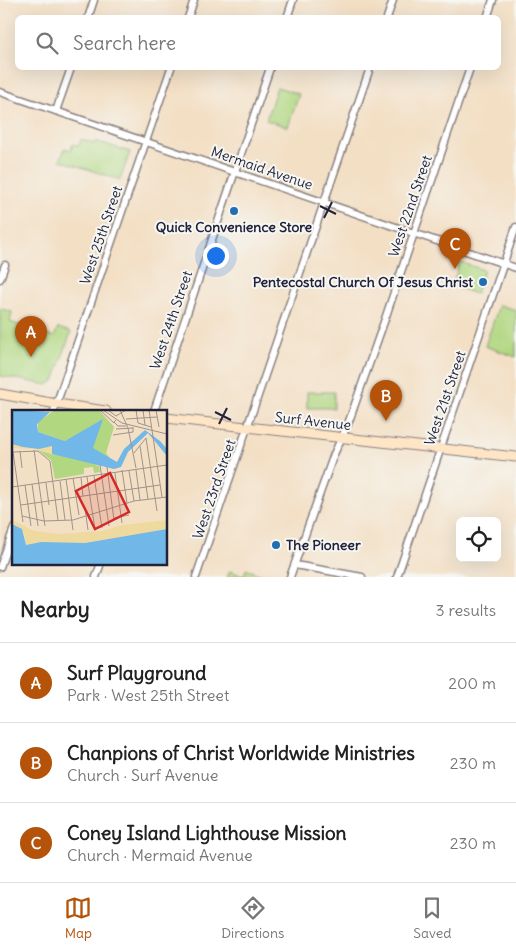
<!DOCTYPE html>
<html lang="en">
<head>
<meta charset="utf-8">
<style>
  :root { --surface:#fff; --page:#f2f2f2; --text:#222; --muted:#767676; --line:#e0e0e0; --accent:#b45309 }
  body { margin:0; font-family:Delius,sans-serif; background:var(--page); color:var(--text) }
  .controls { position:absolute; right:15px; bottom:15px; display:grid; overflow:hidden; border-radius:8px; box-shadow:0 5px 20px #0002 }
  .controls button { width:45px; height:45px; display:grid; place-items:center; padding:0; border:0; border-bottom:1px solid var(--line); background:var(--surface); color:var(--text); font:25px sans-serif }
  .you { position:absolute; left:215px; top:255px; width:18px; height:18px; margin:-12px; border:4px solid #fff; border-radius:50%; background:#1a73e8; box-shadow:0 0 0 8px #1a73e833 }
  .badge { display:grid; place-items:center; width:32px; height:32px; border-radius:50%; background:var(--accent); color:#fff; font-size:16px; font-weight:700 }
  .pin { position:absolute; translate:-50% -41px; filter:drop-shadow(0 1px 2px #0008) }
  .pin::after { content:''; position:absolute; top:26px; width:18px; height:15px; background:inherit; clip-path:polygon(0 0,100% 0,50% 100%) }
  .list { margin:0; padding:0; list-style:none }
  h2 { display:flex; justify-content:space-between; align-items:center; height:65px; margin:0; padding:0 20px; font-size:21px }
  h2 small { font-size:16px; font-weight:400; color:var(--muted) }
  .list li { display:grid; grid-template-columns:32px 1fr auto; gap:15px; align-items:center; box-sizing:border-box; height:80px; padding:0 20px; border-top:1px solid var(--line) }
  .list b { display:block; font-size:19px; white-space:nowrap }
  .list p { margin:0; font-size:16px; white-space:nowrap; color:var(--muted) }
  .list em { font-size:16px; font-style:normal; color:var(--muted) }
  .icon { flex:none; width:28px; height:28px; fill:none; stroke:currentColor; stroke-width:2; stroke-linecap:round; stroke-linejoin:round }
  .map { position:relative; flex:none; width:516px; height:577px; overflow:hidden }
  .search { position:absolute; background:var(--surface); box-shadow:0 5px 20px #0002; left:15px; right:15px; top:15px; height:55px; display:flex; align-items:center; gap:12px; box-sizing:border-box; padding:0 18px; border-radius:8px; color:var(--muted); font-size:19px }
  .sheet { height:305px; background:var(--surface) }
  nav { display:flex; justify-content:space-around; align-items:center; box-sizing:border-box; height:70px; border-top:1px solid var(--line); background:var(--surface); font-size:14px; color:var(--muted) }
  nav a { display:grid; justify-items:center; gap:2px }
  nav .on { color:var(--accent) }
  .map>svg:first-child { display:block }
  .green { fill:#b1d781; stroke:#6a7c5e }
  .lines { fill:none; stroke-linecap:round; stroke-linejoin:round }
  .minor-casing { stroke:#8a8080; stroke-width:9 }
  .secondary-casing { stroke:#8a8080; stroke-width:11 }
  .minor { stroke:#fff; stroke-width:6 }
  .secondary { stroke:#fde5c5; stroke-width:9 }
  .ticks { fill:none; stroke:#22223b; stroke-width:2 }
  .poi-dot { fill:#1f6fb2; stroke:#f6f6f2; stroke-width:2 }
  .labels { text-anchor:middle; stroke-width:4; stroke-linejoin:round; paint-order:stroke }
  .street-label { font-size:14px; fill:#22223b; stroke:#f6f6f2 }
  .poi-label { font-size:14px; font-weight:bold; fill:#22223b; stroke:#f6f6f2 }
  .inset-road { fill:none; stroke:#9f938d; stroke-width:1 }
  .view { fill:#d62828; fill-opacity:0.15; stroke:#d62828; stroke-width:2.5 }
  .inset-edge { fill:none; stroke:#22223b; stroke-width:2.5 }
</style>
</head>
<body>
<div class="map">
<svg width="516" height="577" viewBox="0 0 516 577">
  <rect width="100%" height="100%" fill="#f6f6f2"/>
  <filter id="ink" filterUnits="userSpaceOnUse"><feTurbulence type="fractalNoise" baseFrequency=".02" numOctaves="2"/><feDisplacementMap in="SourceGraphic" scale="10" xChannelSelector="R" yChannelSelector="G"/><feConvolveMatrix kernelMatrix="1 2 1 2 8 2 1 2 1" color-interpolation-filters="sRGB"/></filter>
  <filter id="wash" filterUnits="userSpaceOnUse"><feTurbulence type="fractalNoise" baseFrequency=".0096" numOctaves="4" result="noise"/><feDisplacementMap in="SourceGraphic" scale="20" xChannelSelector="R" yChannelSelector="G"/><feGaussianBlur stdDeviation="1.12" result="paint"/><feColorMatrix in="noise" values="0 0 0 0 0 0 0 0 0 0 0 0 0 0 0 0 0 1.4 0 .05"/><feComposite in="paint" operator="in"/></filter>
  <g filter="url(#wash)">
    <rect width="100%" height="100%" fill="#f3dfc4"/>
    <g class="green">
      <polygon points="277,87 299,94 288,127 266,120"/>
      <polygon points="81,139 95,144 96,141 130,152 120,180 60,160 65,148 71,150 73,144 79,146"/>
      <polygon points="460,262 484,270 476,294 452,286"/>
      <polygon points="499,305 516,310 516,357 485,346"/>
      <polygon points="0,308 12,312 10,322 54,337 58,328 71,332 54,381 48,385 0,376"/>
      <rect x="307" y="392" width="27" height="16"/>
      <polygon points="246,569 266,577 227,577 230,571 244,576"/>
    </g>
  </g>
  <g filter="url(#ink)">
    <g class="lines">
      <defs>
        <g id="minor">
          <polyline points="88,18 94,0"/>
          <polyline points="188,18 194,0"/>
          <polyline points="287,18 293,0"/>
          <polyline points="387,18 393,0"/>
          <polyline points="487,18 493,0"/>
          <polyline points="0,92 516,268"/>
          <polyline points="56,111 71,68"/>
          <polyline points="0,279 5,265"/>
          <polyline points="54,411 171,68"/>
          <polyline points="154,411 270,68"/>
          <polyline points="295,565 362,577"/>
          <polyline points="0,567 14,528"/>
          <polyline points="96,577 101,563"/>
          <polyline points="196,577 370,68"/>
          <polyline points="290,577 334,454 348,424 385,319 470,68"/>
          <polyline points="397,577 516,227"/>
        </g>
        <g id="secondary">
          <polyline points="0,394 57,404 106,411"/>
          <polyline points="166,418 516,457"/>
        </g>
      </defs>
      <use href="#minor" class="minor-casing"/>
      <use href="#secondary" class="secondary-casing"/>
      <use href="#minor" class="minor"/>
      <use href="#secondary" class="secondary"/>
    </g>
  </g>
  <path class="ticks" d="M320 206 336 214M324 218 332 202M215 412 231 420M219 424 227 408"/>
  <g class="poi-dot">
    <circle cx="234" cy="211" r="5"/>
    <circle cx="483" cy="282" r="5"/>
    <circle cx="276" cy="545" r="5"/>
  </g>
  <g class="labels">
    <g class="street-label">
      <text transform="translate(262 168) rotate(19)" y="5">Mermaid Avenue</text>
      <text transform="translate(410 206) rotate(-71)" y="5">West 22nd Street</text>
      <text transform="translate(101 235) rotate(-71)" y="5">West 25th Street</text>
      <text transform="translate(171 320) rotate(-71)" y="5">West 24th Street</text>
      <text transform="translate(445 398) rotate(-71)" y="5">West 21st Street</text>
      <text transform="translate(313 421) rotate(6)" y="5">Surf Avenue</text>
      <text transform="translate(214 489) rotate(-71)" y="5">West 23rd Street</text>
    </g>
    <g class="poi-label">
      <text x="234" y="232">Quick Convenience Store</text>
      <text x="473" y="287" text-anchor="end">Pentecostal Church Of Jesus Christ</text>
      <text x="286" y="550" text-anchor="start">The Pioneer</text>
    </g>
  </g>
  <g transform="translate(12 410)">
    <rect width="155" height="155" fill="#f3dfc4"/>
    <path d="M43 0H87L102 17 94 43 97 47 95 49 81 41 65 26 53 31 26 22V12ZM26 40 87 55 83 56H87L88 62 82 63 81 57 72 58V64L43 69 39 50Z" fill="#b1d781"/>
    <path d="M0 29 44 33 42 45 22 39 0 38ZM0 110 22 121 47 124 90 121 110 115 155 110V119L73 133 14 135 12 122 0 119Z" fill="#eeda9e"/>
    <path d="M0 0 38 2 25 14 26 22 53 31 91 9 81 38 105 52 112 39 133 20 148 31 155 39V46L136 23 116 42 109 57 102 59 40 44V36L27 39 11 37 0 34ZM0 114 10 119 14 135 29 132 73 133 155 119V155H0Z" fill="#71b7e8"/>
    <path class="inset-road" d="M88 0 102 13M91 0 110 13 155 24M96 0 104 6 114 0M108 0 116 18 124 58M124 0 126 13 139 17M131 0 133 15M137 0 150 87M144 0 147 17M114 9 145 7M104 10 102 12 106 16H114M104 19 121 18M101 25 121 22V17M134 28 145 101M128 36 136 89M22 40 33 116M8 41 10 58M1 42 26 41 38 51 46 110M1 42 11 112M122 43 134 28M88 55 97 116M95 57 102 110M110 60 115 93M124 60 128 90M117 61 122 91M103 63 110 113M82 66 90 118M75 67 83 120M61 68 67 105M69 68 71 86M54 69 61 120M48 71 53 110M34 73 37 95M20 74 26 116M13 75 19 116M0 77 155 55M9 95 148 75M73 98 76 120M10 106 32 111 61 110 122 91 155 87M102 108 117 105"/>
    <path class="view" d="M98 63 117 102 83 119 64 81Z"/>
    <rect width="155" height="155" class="inset-edge"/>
  </g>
</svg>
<div class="controls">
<button><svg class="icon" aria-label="locate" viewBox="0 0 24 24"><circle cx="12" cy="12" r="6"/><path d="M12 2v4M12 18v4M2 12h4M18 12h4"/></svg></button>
</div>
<div class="you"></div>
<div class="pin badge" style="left:31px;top:357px">A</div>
<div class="pin badge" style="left:386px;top:421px">B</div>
<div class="pin badge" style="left:455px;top:269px">C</div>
<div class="search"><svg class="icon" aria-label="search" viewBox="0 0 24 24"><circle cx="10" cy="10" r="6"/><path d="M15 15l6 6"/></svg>Search here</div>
</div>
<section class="sheet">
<h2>Nearby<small>3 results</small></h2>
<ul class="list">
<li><span class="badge">A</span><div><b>Surf Playground</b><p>Park · West 25th Street</p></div><em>200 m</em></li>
<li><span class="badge">B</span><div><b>Chanpions of Christ Worldwide Ministries</b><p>Church · Surf Avenue</p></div><em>230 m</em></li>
<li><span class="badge">C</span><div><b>Coney Island Lighthouse Mission</b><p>Church · Mermaid Avenue</p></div><em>230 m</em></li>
</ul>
</section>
<nav>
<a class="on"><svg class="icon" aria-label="map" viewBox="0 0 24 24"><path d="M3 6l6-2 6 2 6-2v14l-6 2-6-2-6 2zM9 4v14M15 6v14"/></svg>Map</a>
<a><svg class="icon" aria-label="directions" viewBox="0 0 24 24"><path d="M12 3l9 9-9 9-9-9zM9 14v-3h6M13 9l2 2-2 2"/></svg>Directions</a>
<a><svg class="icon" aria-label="saved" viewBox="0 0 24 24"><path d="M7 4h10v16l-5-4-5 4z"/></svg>Saved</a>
</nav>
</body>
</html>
